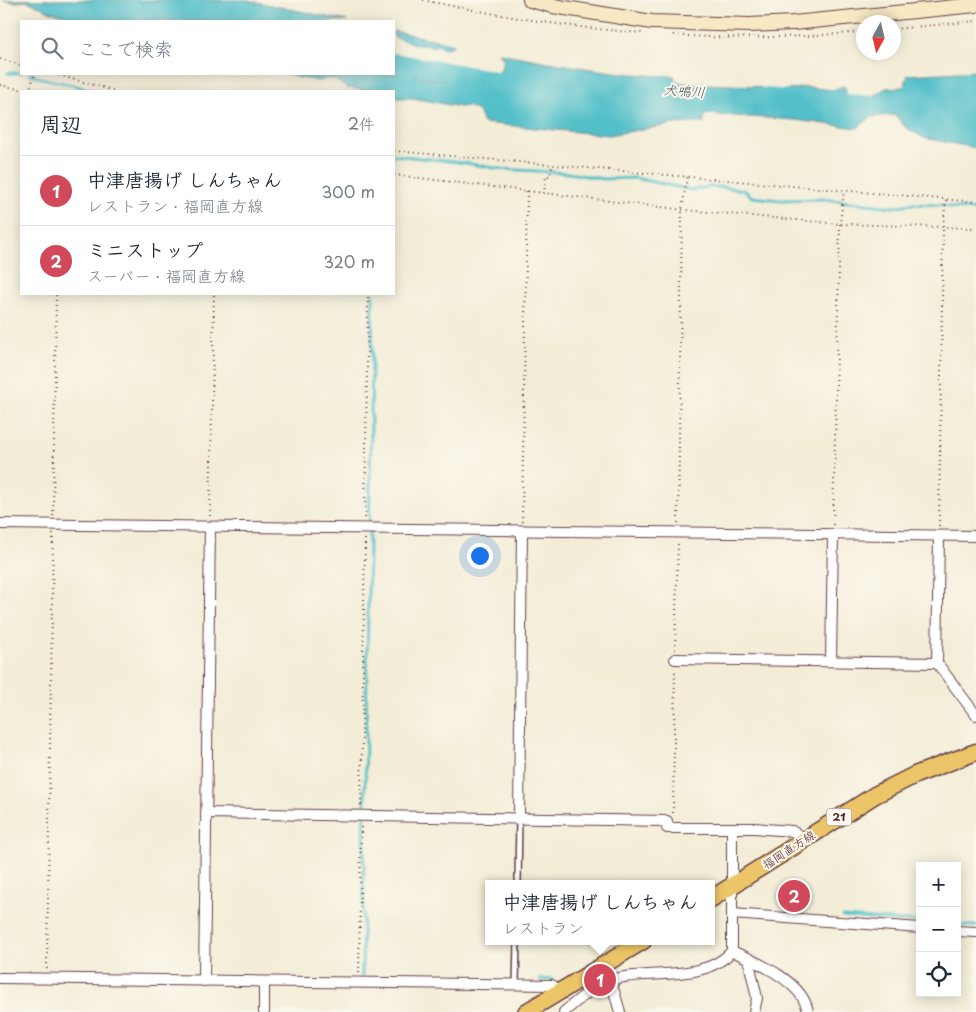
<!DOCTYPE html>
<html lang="ja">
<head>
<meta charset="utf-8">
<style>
  :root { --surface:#fff; --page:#f2f2f3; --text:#1f2937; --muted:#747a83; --line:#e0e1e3; --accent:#d1495b }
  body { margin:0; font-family:"Playpen Sans","Klee One",sans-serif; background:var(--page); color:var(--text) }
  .controls { position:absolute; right:15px; bottom:15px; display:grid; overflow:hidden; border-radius:0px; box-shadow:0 2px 12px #0003 }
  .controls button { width:45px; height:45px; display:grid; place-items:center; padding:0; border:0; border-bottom:1px solid var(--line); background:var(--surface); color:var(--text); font:25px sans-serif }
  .compass { position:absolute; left:856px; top:15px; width:45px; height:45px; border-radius:50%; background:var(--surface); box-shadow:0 2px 12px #0003; rotate:188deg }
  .you { position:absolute; left:479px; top:555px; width:18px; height:18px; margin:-12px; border:4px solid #fff; border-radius:50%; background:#1a73e8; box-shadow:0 0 0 8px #1a73e833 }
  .badge { display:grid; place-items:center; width:32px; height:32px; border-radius:50%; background:var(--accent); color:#fff; font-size:16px; font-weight:700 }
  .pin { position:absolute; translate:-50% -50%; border:2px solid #fff; box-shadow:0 1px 5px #0006 }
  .popup { position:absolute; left:485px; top:880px; width:230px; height:65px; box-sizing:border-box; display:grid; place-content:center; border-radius:0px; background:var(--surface); filter:drop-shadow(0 1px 4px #0005); font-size:16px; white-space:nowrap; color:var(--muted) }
  .popup b { font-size:19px; color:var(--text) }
  .popup::after { content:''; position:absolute; left:50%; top:100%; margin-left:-10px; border:10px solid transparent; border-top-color:var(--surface) }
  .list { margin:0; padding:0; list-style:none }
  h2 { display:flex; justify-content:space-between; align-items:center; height:65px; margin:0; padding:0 20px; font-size:21px }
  h2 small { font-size:16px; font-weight:400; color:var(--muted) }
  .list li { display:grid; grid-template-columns:32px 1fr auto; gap:15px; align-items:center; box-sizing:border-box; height:70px; padding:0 20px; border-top:1px solid var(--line) }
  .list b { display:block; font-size:19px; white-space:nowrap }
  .list p { margin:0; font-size:16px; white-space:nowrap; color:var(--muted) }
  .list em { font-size:16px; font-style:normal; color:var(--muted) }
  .icon { flex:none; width:28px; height:28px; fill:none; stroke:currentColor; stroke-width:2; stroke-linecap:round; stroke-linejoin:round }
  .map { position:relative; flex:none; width:976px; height:1012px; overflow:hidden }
  .search { position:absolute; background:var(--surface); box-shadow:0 2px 12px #0003; left:20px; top:20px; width:375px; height:55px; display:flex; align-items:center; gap:12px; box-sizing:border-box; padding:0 18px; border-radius:0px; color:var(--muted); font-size:19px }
  .panel { position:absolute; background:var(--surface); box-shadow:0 2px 12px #0003; left:20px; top:90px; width:375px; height:205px; border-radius:0px }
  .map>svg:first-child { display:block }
  .water { fill:#52bfc9; stroke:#4e6f7a }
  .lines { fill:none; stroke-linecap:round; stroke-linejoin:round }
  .stream { stroke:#52bfc9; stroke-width:3 }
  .river { stroke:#52bfc9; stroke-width:18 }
  .lane-casing { stroke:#633e45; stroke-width:8 }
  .street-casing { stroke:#633e45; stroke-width:12 }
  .secondary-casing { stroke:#633e45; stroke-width:16 }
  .primary-casing { stroke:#633e45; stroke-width:19 }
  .path { stroke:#633e45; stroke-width:2; stroke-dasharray:1 4; stroke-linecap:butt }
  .lane { stroke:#fff; stroke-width:5 }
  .street { stroke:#fff; stroke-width:10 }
  .secondary { stroke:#f8e8c3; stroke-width:14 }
  .primary { stroke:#edc569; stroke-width:16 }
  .labels { text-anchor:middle; stroke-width:4; stroke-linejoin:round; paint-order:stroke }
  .shield { fill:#fbf7ec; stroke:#7f6065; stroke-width:1 }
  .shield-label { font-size:11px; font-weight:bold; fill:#4a1f2b }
  .street-label { font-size:12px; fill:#4a1f2b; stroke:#fbf7ec }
  .water-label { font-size:14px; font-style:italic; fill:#4d5762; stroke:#fbf7ec }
</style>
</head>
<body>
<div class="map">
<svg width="976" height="1012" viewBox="0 0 976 1012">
  <rect width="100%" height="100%" fill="#fbf7ec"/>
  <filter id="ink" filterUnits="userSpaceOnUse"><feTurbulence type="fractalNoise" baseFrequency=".02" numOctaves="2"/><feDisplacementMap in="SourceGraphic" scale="10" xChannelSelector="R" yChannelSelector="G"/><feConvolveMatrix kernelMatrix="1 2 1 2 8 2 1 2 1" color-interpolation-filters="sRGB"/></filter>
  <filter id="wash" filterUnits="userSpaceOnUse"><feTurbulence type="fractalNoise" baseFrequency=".0096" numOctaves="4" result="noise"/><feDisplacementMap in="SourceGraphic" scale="20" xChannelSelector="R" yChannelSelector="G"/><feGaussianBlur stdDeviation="1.12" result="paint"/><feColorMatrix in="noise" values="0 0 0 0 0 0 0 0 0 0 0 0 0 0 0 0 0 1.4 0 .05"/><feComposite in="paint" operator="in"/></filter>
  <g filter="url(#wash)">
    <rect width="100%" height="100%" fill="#f3edd7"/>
    <g class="water">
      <polygon points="3,0 247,0 347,21 83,21 49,11 27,1 15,2"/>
      <path d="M394 31 455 44C447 49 445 49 437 45L433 47 428 45H418L394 37Z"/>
      <path d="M499 53C555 63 617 76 674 76L675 81 682 83 755 86 774 92 806 87 833 90 843 86 846 88V93L818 96H789L786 101 841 108 869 99 886 88 904 87 908 75 976 71V148L924 138 905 127 896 116 892 115 871 117 857 128 795 120 707 114 704 117V123L675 124 609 135 483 123 478 111 467 106 460 107 413 98H394V91H371L347 88 334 79 327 78 320 81 296 77 290 74H394V66H398C407 75 437 81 450 79 460 78 470 72 480 71 487 71 492 75 499 73L504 60Z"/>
    </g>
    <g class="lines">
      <g class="stream">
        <polyline points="8,73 21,73"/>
        <polyline points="30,74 41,78 69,84 95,91"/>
        <polyline points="394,155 465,163 501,169 569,173 603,179 635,178 692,190 708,187 724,187 744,190 752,197 780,200 823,199 893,207 911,204 942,205 954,208 976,210"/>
        <polyline points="737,909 779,913"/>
        <polyline points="843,917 920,922"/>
        <polyline points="957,925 976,926"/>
        <polyline points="540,980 552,979"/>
        <polyline points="362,981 373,294"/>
      </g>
      <g class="river">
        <polyline points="394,62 492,79"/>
        <polyline points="765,97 876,105"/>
      </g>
    </g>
  </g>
  <g filter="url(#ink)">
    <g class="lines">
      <defs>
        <g id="lane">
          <polyline points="518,884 519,818"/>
          <polyline points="516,984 517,941"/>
        </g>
        <g id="street">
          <polyline points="0,524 976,536"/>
          <polyline points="939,536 937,663 976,715"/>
          <polyline points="675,659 937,663"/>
          <polyline points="831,661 833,535"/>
          <polyline points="206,813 667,821 667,828 754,828 792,831 805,839"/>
          <polyline points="519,818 522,531"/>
          <polyline points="732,914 920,928"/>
          <polyline points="957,931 976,932"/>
          <path d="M732 951C757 962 804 982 808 1012"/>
          <polyline points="748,958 757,998 754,1012"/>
          <polyline points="0,978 552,985 560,991"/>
          <polyline points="204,981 210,527"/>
          <polyline points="611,981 620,1012"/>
          <polyline points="264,1012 264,982"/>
          <path d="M564 1012C580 998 598 983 619 978 655 970 705 982 732 951V829"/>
        </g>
        <polyline id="secondary" points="530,0 553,6 652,22 749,25 793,23 976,5"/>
        <g id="primary">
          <polyline points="711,899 875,795 915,775 976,752"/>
          <polyline points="526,1012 643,941"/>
        </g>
      </defs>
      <use href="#lane" class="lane-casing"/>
      <use href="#street" class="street-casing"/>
      <use href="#secondary" class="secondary-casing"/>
      <use href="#primary" class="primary-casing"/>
      <g class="path">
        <path d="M423 0C496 15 569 28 643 33"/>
        <polyline points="894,29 976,21"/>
        <path d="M673 35C737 40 800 37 864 32"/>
        <polyline points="0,59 21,65"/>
        <polyline points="54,74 116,91"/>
        <polyline points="0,85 27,91"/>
        <polyline points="29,91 35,74"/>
        <polyline points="394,151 976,202"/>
        <polyline points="394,175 685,210 840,224 976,228"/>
        <polyline points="544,194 546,176 550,176 552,166"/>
        <polyline points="53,516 56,294"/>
        <polyline points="210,516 214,294"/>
        <polyline points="365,518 368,294"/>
        <polyline points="522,522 527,191"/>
        <polyline points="678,523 682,210 687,177"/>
        <polyline points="833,525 840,224 844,190"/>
        <polyline points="939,526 943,226 946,199"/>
        <polyline points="675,650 678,543"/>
        <polyline points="361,805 365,538"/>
        <polyline points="673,813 675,668"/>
        <polyline points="47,969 53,533"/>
        <polyline points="359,973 361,825"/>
      </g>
      <use href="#lane" class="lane"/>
      <use href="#street" class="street"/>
      <use href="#secondary" class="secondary"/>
      <use href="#primary" class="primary"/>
    </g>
  </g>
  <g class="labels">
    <rect class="shield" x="826.5" y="808.5" width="25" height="17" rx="4"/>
    <g class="shield-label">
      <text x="839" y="821">21</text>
    </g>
    <g class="street-label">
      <text transform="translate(789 850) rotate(-33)" y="4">福岡直方線</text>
    </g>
    <g class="water-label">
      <text transform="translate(684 91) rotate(4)" y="5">犬鳴川</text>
    </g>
  </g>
</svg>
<div class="controls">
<button>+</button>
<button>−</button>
<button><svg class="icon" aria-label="locate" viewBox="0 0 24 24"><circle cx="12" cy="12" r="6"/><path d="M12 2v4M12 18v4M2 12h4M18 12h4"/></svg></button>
</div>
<svg class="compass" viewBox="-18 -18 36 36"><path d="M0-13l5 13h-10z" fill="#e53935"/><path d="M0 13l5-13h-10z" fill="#747a83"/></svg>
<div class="you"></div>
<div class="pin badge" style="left:600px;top:980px">1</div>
<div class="popup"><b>中津唐揚げ しんちゃん</b>レストラン</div>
<div class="pin badge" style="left:794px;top:896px">2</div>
<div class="search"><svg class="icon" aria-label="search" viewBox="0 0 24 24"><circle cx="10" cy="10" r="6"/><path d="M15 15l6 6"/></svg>ここで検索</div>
<section class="panel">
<h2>周辺<small>2件</small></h2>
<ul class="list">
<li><span class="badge">1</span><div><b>中津唐揚げ しんちゃん</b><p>レストラン · 福岡直方線</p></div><em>300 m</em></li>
<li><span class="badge">2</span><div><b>ミニストップ</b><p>スーパー · 福岡直方線</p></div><em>320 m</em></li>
</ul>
</section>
</div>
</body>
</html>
